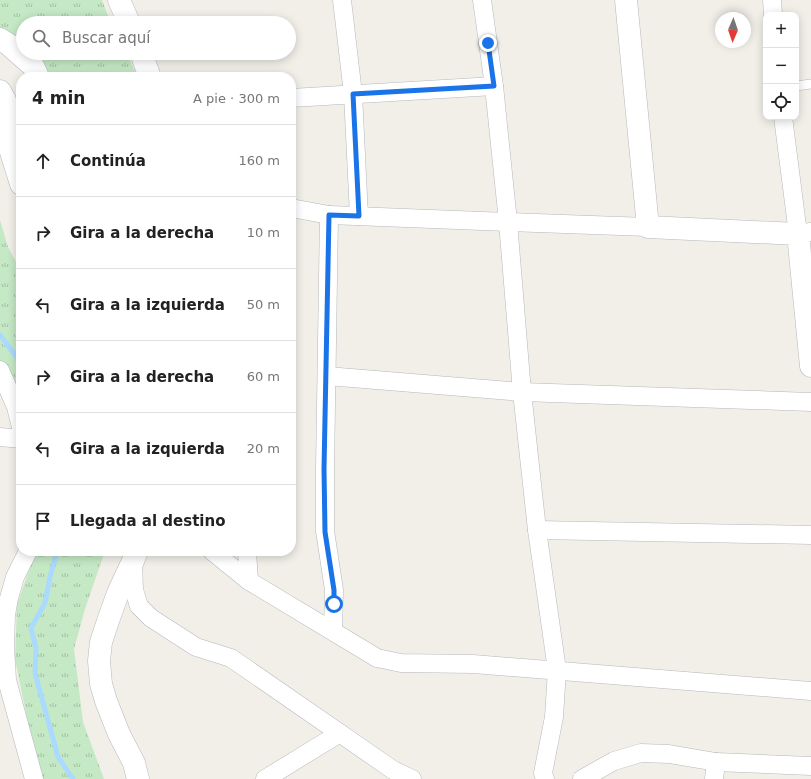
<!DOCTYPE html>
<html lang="es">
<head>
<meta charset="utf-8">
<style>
  :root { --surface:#fff; --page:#f6f6f6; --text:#222; --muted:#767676; --line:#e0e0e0 }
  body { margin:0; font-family:"DejaVu Sans",sans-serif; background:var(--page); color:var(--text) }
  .controls { position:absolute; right:12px; top:12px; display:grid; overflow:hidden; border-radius:8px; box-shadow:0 2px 10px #0003 }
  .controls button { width:36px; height:36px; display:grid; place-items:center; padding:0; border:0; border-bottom:1px solid var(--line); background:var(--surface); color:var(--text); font:20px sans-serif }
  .compass { position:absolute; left:715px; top:12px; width:36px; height:36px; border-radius:50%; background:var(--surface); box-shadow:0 2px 10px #0003; rotate:182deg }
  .stop { position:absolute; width:12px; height:12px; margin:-9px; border:3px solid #1a73e8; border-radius:50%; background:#fff }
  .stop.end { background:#1a73e8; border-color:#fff; box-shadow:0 1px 4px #0008 }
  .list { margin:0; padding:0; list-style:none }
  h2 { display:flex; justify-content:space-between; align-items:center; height:52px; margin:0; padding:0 16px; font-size:17px }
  h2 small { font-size:13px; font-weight:400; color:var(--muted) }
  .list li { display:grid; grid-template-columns:26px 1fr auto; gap:12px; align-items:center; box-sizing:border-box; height:72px; padding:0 16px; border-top:1px solid var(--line) }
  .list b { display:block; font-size:15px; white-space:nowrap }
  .list em { font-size:13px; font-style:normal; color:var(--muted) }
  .icon { flex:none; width:22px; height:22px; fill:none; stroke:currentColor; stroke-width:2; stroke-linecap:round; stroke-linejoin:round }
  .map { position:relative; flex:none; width:811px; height:779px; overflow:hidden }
  .search { position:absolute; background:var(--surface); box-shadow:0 2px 10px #0003; left:16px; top:16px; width:280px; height:44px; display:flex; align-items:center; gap:10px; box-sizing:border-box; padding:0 14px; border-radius:22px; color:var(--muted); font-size:15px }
  .panel { position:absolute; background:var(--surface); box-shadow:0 2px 10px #0003; left:16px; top:72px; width:280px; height:484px; border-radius:16px }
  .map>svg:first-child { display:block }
  .grass { fill:url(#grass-tufts) }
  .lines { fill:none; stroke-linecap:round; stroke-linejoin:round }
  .stream { stroke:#aadaff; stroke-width:5 }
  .service-casing { stroke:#b5b8bc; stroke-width:10 }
  .minor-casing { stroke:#b5b8bc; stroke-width:19 }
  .tertiary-casing { stroke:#b5b8bc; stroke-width:23 }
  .service { stroke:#fff; stroke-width:9 }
  .minor { stroke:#fff; stroke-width:18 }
  .tertiary { stroke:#fff; stroke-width:22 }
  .route { stroke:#1a73e8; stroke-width:5 }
</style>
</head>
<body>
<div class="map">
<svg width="811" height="779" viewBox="0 0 811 779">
  <defs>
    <pattern id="grass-tufts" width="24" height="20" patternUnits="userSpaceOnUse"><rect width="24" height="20" fill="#c5e8c5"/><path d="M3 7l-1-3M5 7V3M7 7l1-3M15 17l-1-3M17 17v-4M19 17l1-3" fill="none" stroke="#a3c0a4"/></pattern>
  </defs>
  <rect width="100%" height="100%" fill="#f1efe8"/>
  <g class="grass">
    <polygon points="0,0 102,0 111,23 23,23 23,44 0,31"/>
    <polygon points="35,53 126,53 138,77 45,77"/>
    <polygon points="0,220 8,247 21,271 21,457 13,394 0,364"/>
    <polygon points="29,551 105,551 85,609 74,649 83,722 104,779 42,779 28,723 15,659 17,605 30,567"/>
  </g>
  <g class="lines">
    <g class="stream">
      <polyline points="0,335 21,363"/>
      <polyline points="57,551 50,577 45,603 31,628 36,648 35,673 58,757 73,779"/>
    </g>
    <defs>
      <polyline id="service" points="796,86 811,84"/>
      <g id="minor">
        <polyline points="342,0 353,94 359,216"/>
        <polyline points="482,0 494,86 508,222 522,392 537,530 557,670 554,717 543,773 545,779"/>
        <polyline points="772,0 773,15"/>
        <polyline points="291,98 494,86"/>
        <polyline points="783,117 798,234 811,232"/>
        <polyline points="291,208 329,215 508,222 648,227"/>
        <polyline points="329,215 325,469 325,531 334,590 333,631"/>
        <polyline points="0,370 16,407 21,427"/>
        <polyline points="327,376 522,392 811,402"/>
        <polyline points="0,437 21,439"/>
        <polyline points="537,530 811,535"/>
        <polyline points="28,551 15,577 9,598 6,615 5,646 7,680 34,779"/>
        <polyline points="212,551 249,581 377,658 401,663 473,664 811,691"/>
        <polyline points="247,551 249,581"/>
        <polyline points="133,561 134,590 139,606 151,618 196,647 231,658 393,770 412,779"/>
        <polyline points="265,779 340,733"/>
        <polyline points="582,779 614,761 641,753 669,754 716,762 811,766"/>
        <polyline points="714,779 716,762"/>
      </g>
      <g id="tertiary">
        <polyline points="119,0 129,23"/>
        <polyline points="626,0 648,227 798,234 811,366"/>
        <polyline points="0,39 8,44 33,66 38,77"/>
        <polyline points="141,53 150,77"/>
        <polyline points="0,91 5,100 10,149 21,184"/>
        <polyline points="137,551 133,561 118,593 108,621 101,642 99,661 101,684 106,701 119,734 134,763 138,779"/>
      </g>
    </defs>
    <use href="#service" class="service-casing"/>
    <use href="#minor" class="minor-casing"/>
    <use href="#tertiary" class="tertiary-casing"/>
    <use href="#service" class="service"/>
    <use href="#minor" class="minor"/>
    <use href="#tertiary" class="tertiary"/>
  </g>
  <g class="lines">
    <polyline class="route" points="334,604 334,590 325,532 324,469 329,215 359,216 353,94 494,86 488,43"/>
  </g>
</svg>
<div class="controls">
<button>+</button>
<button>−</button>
<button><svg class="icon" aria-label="locate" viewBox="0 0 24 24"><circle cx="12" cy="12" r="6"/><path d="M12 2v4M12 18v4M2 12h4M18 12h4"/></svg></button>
</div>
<svg class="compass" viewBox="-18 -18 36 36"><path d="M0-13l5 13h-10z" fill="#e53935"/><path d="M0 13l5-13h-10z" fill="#767676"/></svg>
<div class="stop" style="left:334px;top:604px"></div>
<div class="stop end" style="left:488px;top:43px"></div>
<div class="search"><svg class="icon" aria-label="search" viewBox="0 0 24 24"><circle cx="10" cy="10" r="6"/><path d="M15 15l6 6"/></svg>Buscar aquí</div>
<section class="panel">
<h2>4 min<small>A pie · 300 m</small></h2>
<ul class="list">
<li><svg class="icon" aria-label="ahead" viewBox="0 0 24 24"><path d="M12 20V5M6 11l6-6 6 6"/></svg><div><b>Continúa</b></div><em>160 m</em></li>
<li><svg class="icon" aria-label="right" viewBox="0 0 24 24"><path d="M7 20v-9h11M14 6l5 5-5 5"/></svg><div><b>Gira a la derecha</b></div><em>10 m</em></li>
<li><svg class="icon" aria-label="left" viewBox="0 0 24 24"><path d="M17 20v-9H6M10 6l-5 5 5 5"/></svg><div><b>Gira a la izquierda</b></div><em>50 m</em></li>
<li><svg class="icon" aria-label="right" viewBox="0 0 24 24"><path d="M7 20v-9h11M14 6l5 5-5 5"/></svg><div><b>Gira a la derecha</b></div><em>60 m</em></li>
<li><svg class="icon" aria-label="left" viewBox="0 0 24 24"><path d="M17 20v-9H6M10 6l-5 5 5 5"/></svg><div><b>Gira a la izquierda</b></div><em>20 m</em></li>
<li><svg class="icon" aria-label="arrive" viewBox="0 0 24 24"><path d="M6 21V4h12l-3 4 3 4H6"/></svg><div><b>Llegada al destino</b></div></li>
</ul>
</section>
</div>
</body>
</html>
